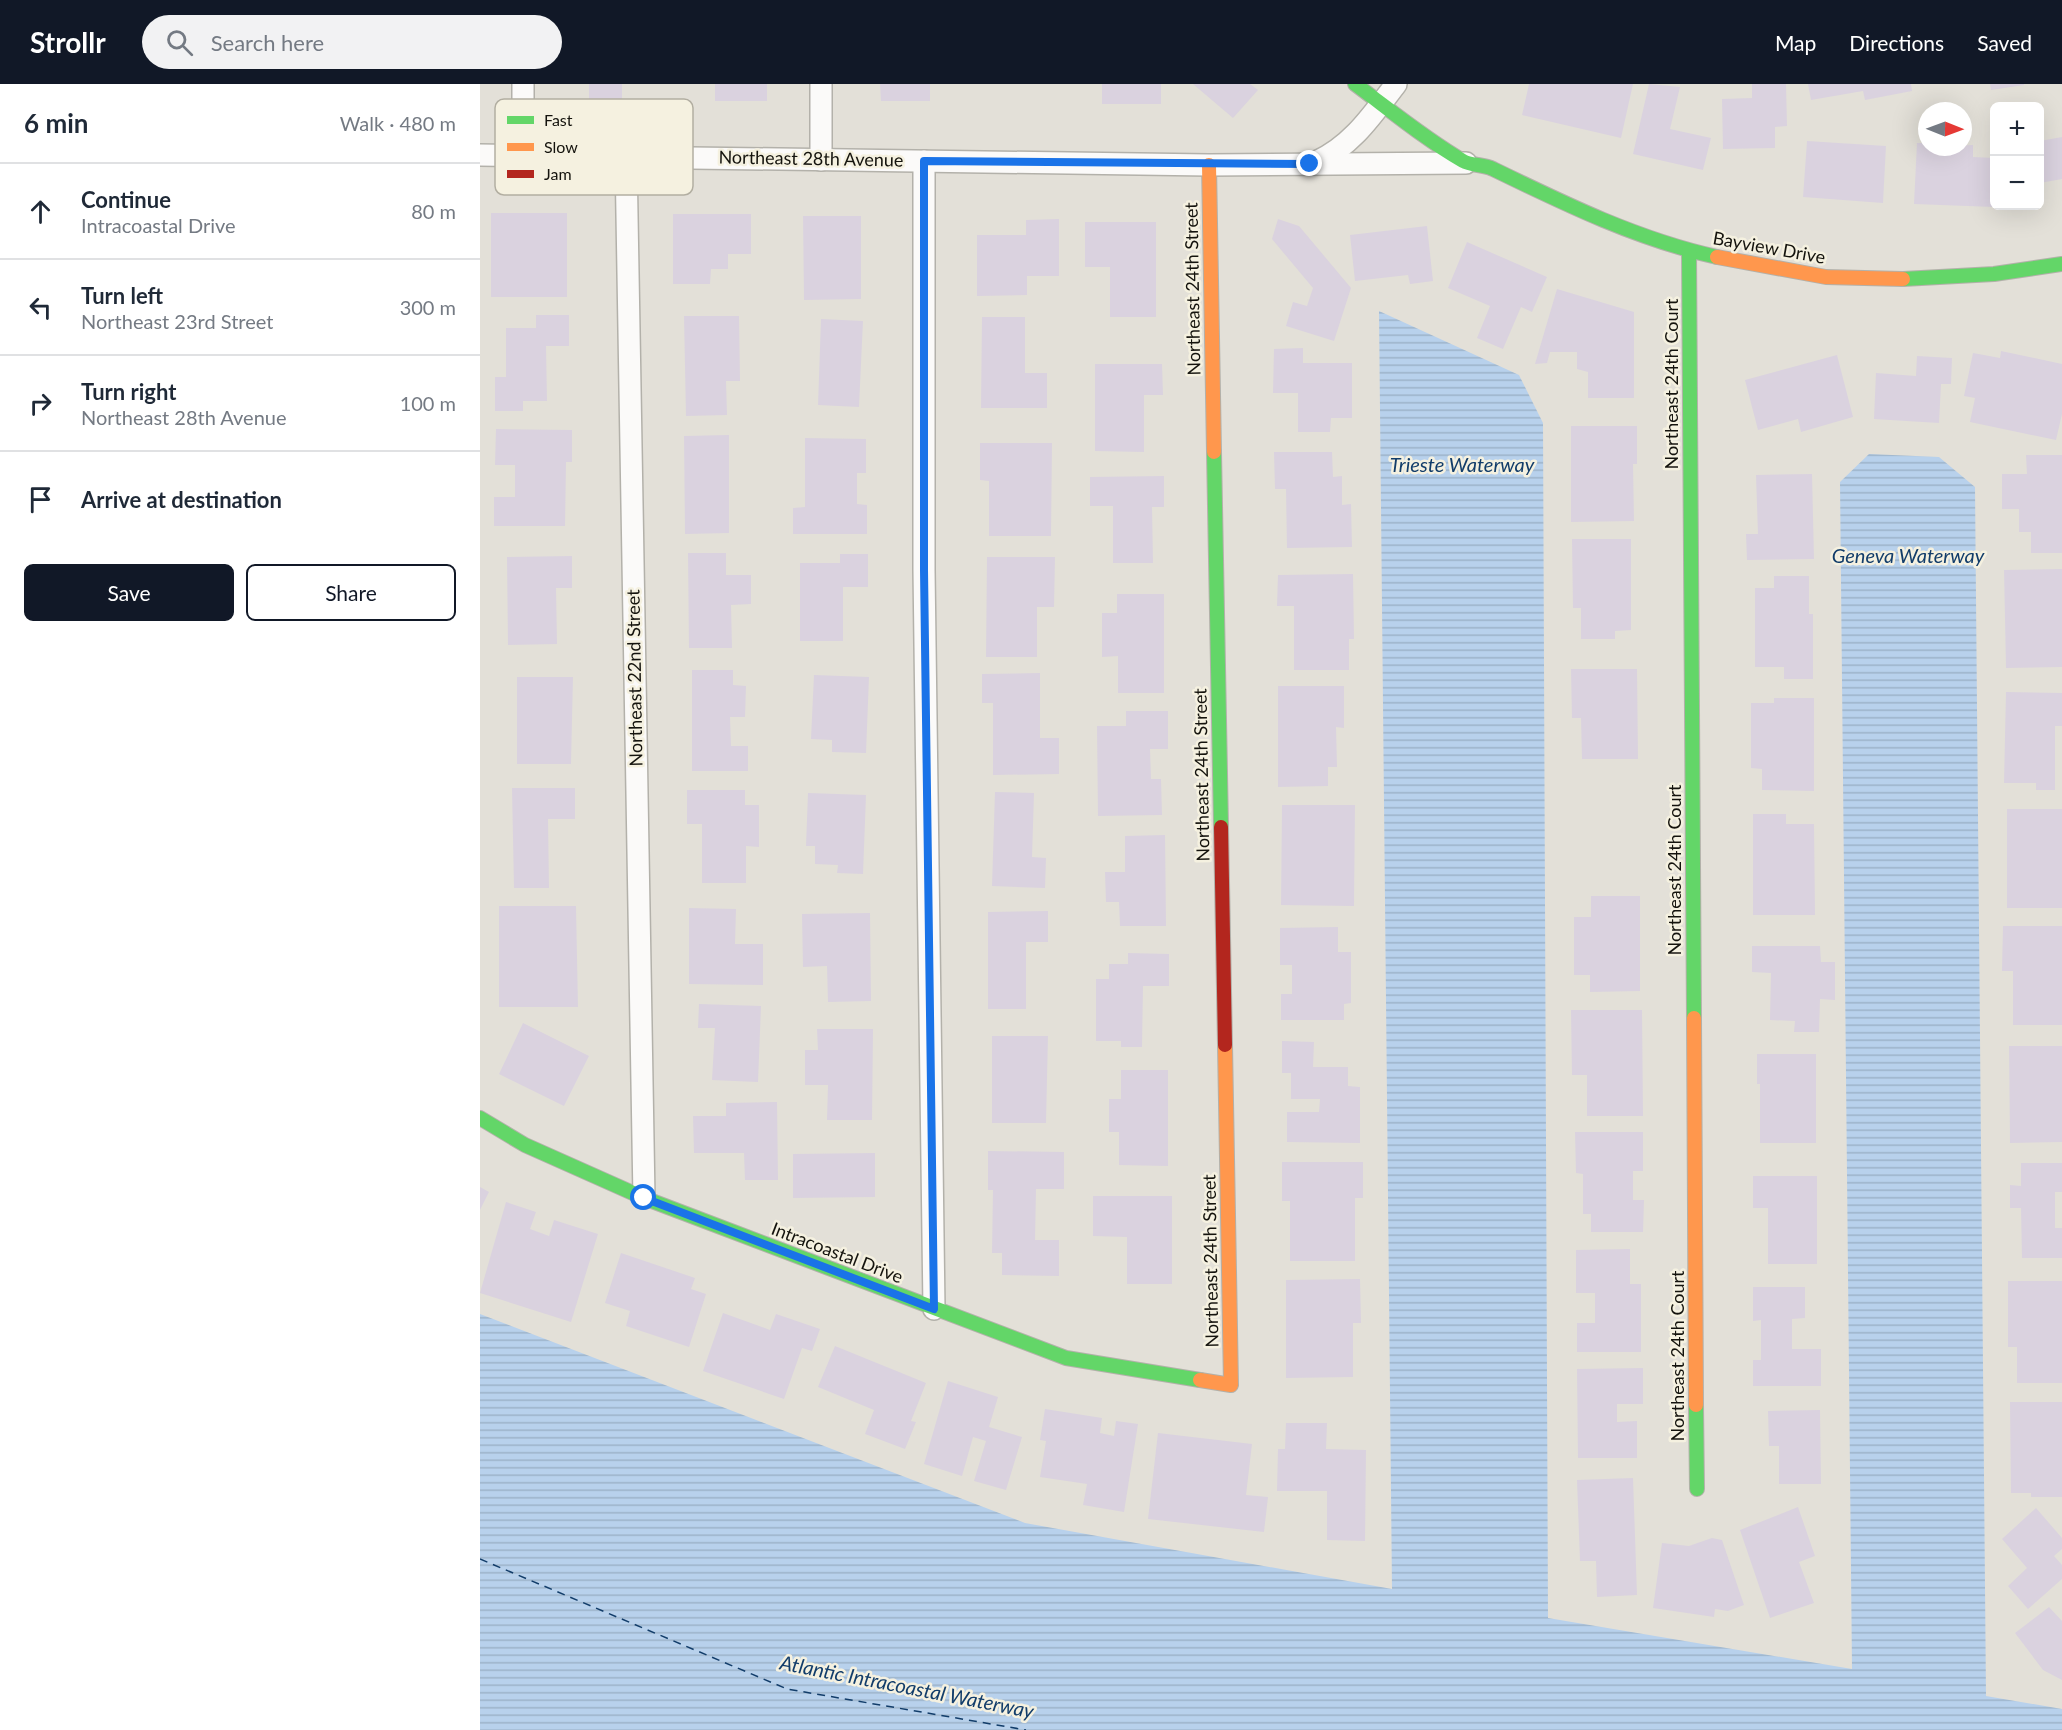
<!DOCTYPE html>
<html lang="en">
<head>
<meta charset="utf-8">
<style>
  :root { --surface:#fff; --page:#f2f2f3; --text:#1f2937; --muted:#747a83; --line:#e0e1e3; --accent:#111827 }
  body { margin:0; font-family:Lato,sans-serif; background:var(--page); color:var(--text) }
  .controls { position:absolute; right:18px; top:18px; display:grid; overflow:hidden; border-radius:9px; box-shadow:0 6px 24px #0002 }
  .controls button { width:54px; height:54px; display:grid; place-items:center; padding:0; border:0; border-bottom:2px solid var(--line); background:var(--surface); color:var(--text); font:30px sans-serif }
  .compass { position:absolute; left:1438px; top:18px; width:54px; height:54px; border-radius:50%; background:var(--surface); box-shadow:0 6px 24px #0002; rotate:91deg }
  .stop { position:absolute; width:18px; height:18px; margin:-14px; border:4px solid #1a73e8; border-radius:50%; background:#fff }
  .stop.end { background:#1a73e8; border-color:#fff; box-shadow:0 2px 6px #0008 }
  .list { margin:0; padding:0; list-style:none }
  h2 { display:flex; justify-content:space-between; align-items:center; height:78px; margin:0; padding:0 24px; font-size:26px }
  h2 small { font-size:20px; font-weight:400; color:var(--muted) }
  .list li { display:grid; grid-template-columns:39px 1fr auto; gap:18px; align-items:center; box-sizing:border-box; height:96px; padding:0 24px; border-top:2px solid var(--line) }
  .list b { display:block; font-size:22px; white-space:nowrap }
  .list p { margin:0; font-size:20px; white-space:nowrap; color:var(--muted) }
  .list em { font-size:20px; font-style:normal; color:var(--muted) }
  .actions { display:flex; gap:12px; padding:18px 24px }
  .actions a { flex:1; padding:14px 0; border:2px solid var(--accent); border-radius:9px; text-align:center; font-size:21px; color:var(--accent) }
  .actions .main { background:var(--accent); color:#fff }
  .icon { flex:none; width:33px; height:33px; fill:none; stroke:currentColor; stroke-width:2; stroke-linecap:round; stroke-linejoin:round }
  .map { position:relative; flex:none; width:1582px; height:1646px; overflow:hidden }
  header { display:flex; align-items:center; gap:36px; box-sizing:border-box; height:84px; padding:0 30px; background:var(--accent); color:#fff }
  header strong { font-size:28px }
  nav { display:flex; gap:33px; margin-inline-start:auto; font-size:21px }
  .search { width:420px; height:54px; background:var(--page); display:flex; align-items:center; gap:15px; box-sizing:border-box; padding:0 21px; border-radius:33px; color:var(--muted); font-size:22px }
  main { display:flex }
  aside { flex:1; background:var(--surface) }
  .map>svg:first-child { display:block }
  .water { fill:url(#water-rules) }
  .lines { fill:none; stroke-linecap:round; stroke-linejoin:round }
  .ferry { stroke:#123d6a; stroke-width:1.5; stroke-dasharray:8 6; stroke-linecap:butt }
  .building { fill:#dad2df }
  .street-casing { stroke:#b3b1aa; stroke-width:24 }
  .fast-casing { stroke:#b3b1aa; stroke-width:16 }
  .slow-casing { stroke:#b3b1aa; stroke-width:16 }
  .jam-casing { stroke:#b3b1aa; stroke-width:16 }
  .street { stroke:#fbfaf9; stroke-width:21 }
  .fast { stroke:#63d668; stroke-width:14 }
  .slow { stroke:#ff974d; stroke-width:14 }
  .jam { stroke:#b3261e; stroke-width:14 }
  .route { stroke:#1a73e8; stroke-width:8 }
  .labels { text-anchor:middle; stroke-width:5; stroke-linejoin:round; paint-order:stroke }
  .street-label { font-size:18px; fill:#14130d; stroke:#f5f1e0 }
  .water-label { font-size:20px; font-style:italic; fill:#123d6a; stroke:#f5f1e0 }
  .key { fill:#f5f1e0; stroke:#b2aea1; stroke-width:1.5 }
  .key-label { font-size:16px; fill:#14130d }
</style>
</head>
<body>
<header>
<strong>Strollr</strong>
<div class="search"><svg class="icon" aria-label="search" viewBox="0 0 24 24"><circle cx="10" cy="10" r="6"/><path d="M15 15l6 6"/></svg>Search here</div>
<nav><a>Map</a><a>Directions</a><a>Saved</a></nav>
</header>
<main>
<aside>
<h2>6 min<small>Walk · 480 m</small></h2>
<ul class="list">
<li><svg class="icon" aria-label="ahead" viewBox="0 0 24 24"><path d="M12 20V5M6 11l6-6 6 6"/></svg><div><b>Continue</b><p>Intracoastal Drive</p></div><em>80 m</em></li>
<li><svg class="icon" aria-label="left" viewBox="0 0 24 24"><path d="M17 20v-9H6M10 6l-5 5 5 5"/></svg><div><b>Turn left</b><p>Northeast 23rd Street</p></div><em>300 m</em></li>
<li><svg class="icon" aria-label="right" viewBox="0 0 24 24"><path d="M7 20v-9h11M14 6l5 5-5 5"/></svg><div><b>Turn right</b><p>Northeast 28th Avenue</p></div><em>100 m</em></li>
<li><svg class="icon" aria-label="arrive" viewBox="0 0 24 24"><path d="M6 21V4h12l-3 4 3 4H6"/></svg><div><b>Arrive at destination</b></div></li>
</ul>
<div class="actions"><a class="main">Save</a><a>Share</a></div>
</aside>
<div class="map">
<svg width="1582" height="1646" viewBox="0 0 1582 1646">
  <defs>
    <pattern id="water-rules" width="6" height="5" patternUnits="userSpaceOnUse" patternTransform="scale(1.5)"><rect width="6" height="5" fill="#b8d1ec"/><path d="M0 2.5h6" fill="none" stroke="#9db3c9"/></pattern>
  </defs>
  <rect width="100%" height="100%" fill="#e3e0d8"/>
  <polygon class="water" points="899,227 1039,291 1063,339 1068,1534 1372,1585 1360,398 1389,370 1459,373 1495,403 1506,1612 1582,1625 1582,1646 0,1646 0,1230 545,1439 912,1505"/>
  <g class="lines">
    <polyline class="ferry" points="0,1475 307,1605 546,1646"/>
  </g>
  <g class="building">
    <rect x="109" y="0" width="33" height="15"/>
    <rect x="235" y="0" width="52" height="17"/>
    <polygon points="400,0 450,0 450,17 401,17"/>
    <rect x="622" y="0" width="59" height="20"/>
    <polygon points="713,0 770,0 778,6 753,34"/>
    <polygon points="1049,0 1153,0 1141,54 1042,31"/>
    <polygon points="1169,0 1200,3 1190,45 1231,54 1223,86 1153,70"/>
    <polygon points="1272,0 1306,0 1307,42 1295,43 1295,64 1243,65 1242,15 1272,14"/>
    <polygon points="1328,0 1431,0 1432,7 1385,16 1383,7 1331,16"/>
    <polygon points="1510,0 1544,0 1544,1 1511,6"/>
    <polygon points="1582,53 1582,95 1560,99 1560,57"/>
    <polygon points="1327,57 1406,62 1403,119 1323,113"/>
    <polygon points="1437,59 1447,59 1447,63 1493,61 1493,73 1514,74 1514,123 1434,120"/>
    <rect x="11" y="129" width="76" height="84"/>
    <polygon points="193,130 271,130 271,170 248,170 248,185 231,185 230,200 193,200"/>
    <polygon points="323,132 381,132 381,215 324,216"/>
    <polygon points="579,135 579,192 547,192 547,211 497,212 497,151 546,151 546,136"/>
    <polygon points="798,135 819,142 871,204 854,257 806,242 813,218 827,222 833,204 792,155"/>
    <polygon points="605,138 676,138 676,233 630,233 630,183 605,183"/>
    <polygon points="947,142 953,197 930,200 928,191 875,197 870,151"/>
    <polygon points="987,158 1067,193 1052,228 1041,223 1023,265 997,254 1010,222 968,204"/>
    <polygon points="1077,205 1154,228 1154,314 1108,314 1108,288 1097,285 1097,268 1070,268 1067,279 1055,280"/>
    <polygon points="56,231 89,231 89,262 66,262 67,317 43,317 43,327 15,327 15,293 26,293 26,244 56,244"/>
    <polygon points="204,232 259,232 260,297 246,297 247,331 206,332"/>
    <polygon points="502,233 545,233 545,289 567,289 567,324 501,324"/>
    <polygon points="341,235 383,237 379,323 338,321"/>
    <polygon points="823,264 823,279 872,279 872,334 851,334 850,348 818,348 818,309 793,309 794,265"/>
    <polygon points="1521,267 1582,280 1582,330 1576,356 1490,338 1495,314 1484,312 1493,269 1520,274"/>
    <polygon points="1357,271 1373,333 1321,348 1318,335 1278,346 1265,296"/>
    <polygon points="1437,272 1472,274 1471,300 1461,300 1459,339 1394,335 1396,289 1436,292"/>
    <polygon points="615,280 682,280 683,311 664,311 664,368 615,367"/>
    <polygon points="1091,342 1157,342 1157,380 1153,380 1154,437 1091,438"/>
    <polygon points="16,345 92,346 92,378 86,378 85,442 14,442 14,413 35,413 35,381 15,381"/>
    <polygon points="249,351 249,449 205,450 204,352"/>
    <polygon points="325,354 386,355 386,389 377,389 377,420 387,421 387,450 313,450 313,424 325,423"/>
    <polygon points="500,359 572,359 571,452 509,452 509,397 500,396"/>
    <polygon points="794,368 852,368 853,393 862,392 862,421 871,420 872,463 807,464 806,405 795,405"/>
    <polygon points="1546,371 1582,371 1582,469 1551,469 1551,448 1539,448 1539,425 1522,425 1522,390 1547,390"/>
    <polygon points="1332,390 1334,475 1267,476 1266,450 1278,450 1276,391"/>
    <polygon points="684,392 684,423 672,423 673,479 633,479 633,422 610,422 610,393"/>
    <polygon points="1092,455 1151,455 1151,546 1135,547 1135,555 1101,555 1101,524 1093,524"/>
    <polygon points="208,469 246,469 246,491 271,491 271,520 251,521 252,564 209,564"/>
    <polygon points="360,470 388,470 388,503 363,503 363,557 320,557 320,479 360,479"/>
    <polygon points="92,472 92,504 76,504 77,560 28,561 27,473"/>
    <polygon points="507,473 575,473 574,523 557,523 557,573 506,573"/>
    <polygon points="1582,485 1582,583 1526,584 1524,486"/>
    <polygon points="873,490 874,555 869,555 869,586 814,586 814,522 797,522 798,491"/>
    <polygon points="1294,492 1329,492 1329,530 1333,530 1333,595 1304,595 1304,583 1275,583 1275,504 1294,504"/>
    <polygon points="637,510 684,510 684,609 638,609 638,572 622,573 622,529 637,529"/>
    <polygon points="1091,585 1157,585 1158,675 1102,675 1101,634 1092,634"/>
    <polygon points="212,586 253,586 253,601 266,602 265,633 250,633 251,662 268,662 268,687 212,687"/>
    <polygon points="560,589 560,654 579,654 579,690 513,691 513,619 502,619 502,590"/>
    <polygon points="334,591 389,593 386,669 352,668 352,656 331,655"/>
    <polygon points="37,593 93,593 91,680 37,680"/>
    <polygon points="798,602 864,602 864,644 856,643 857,683 848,683 848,702 798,703"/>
    <polygon points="1526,608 1582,609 1582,642 1575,642 1575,706 1556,706 1556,699 1524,699"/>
    <polygon points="1294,614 1334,614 1334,707 1282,706 1282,685 1271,684 1271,619 1294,619"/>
    <polygon points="646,627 688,627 688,665 670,665 671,695 681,695 682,731 618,732 617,642 646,642"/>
    <polygon points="32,704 95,704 95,735 68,735 69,804 34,804"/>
    <polygon points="207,706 265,706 265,721 279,721 279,763 266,762 266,799 222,799 222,740 207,740"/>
    <polygon points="515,708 554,709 552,773 566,774 565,804 512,802"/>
    <polygon points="328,709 386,711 383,790 357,789 358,781 335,780 335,762 326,762"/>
    <polygon points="802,721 875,721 874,822 801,821"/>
    <rect x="1527" y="725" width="55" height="99"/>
    <polygon points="1273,730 1306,730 1306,740 1334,740 1335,831 1273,831"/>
    <polygon points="685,751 686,842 640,842 639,818 626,818 625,788 645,788 645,752"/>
    <polygon points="1111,812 1160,812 1160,907 1110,908 1110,891 1094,891 1094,833 1111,833"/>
    <polygon points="19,822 96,822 98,923 19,923"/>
    <polygon points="209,824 256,825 255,860 283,860 283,901 209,900"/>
    <polygon points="568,827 568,858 546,858 546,925 508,925 508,828"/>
    <polygon points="390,829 391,917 348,918 347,882 323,883 322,830"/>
    <polygon points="1523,842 1582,842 1582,941 1533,941 1533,887 1522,887"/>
    <polygon points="858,843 858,868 871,868 871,919 864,920 864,936 801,936 801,910 812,910 812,881 800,881 800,844"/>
    <polygon points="1272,862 1340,862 1341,878 1355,878 1355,916 1340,915 1339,948 1314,948 1315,937 1290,936 1291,889 1272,888"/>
    <polygon points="648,869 689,870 689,902 663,902 662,963 641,963 641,957 616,957 616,895 629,895 629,880 648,880"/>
    <polygon points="219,920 281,922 278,998 232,996 235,944 218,944"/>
    <polygon points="1091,926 1162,926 1163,1032 1107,1032 1107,991 1092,991"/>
    <polygon points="43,939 109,972 84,1022 19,990"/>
    <polygon points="337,945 393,945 392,1036 347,1036 348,1001 325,1001 325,966 338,966"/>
    <polygon points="512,952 568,952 566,1039 512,1039"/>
    <polygon points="802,957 834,958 833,983 868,983 868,1002 880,1003 880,1059 807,1058 807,1028 839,1028 840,1015 811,1015 811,989 802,989"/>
    <polygon points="1529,962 1582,962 1582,1058 1530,1059"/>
    <polygon points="1277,970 1336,970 1336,1059 1280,1059 1280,1000 1277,1000"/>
    <polygon points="641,986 688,986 688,1082 639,1081 639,1048 629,1048 629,1015 641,1015"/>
    <polygon points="297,1018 298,1096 265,1096 264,1069 214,1069 213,1032 246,1032 246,1019"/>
    <polygon points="1095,1048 1163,1048 1163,1087 1153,1087 1153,1116 1164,1116 1163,1148 1111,1148 1111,1130 1103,1130 1103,1090 1096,1089"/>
    <polygon points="508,1067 584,1068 584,1105 556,1105 555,1156 579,1156 579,1192 522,1191 522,1169 512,1169 513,1106 508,1106"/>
    <polygon points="395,1069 395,1113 313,1114 313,1070"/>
    <polygon points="802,1078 883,1078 883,1114 875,1114 875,1177 810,1177 810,1117 802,1117"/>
    <polygon points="1541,1079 1582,1079 1582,1108 1575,1108 1575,1144 1582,1144 1582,1174 1542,1174 1541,1124 1530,1124 1530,1101 1541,1102"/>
    <polygon points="1273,1092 1337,1092 1337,1180 1288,1180 1288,1124 1273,1124"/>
    <polygon points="0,1103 9,1108 0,1126"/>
    <polygon points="613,1112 692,1112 692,1200 647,1200 647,1153 613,1152"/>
    <polygon points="26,1118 56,1128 50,1145 69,1152 74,1136 118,1150 91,1238 0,1209"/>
    <polygon points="1150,1165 1150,1200 1161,1200 1161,1268 1097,1268 1097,1239 1115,1239 1115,1209 1096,1209 1096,1166"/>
    <polygon points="141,1169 215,1194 211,1205 226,1210 209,1263 146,1242 150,1227 125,1219"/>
    <polygon points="880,1195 881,1239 873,1239 873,1293 806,1294 806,1196"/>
    <polygon points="1528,1197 1582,1197 1582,1299 1537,1299 1537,1263 1528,1263"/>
    <polygon points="1273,1203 1325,1203 1325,1234 1312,1235 1312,1265 1341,1265 1341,1302 1273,1302 1273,1276 1281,1276 1281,1236 1273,1237"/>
    <polygon points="243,1229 290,1246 296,1230 340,1245 332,1267 322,1264 304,1315 223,1287"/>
    <polygon points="355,1262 446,1299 431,1337 436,1338 425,1365 385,1350 394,1326 338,1303"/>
    <polygon points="1163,1284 1163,1320 1137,1320 1137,1338 1157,1337 1157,1374 1098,1374 1097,1285"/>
    <polygon points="468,1297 518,1313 509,1343 542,1353 526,1406 494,1397 506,1357 493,1353 482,1392 444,1380"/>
    <polygon points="1530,1318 1582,1318 1582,1413 1551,1413 1551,1409 1531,1409"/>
    <polygon points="565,1325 622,1334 620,1349 634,1352 636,1337 658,1340 644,1428 603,1421 607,1400 560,1393 566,1357 560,1356"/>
    <polygon points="1340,1326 1341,1400 1299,1400 1299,1362 1289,1362 1288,1327"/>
    <polygon points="806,1339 847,1339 846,1365 886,1366 885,1457 847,1456 847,1407 797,1407 798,1365 805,1365"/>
    <polygon points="678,1349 772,1360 766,1411 788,1413 784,1448 668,1435"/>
    <polygon points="1153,1394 1157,1511 1117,1513 1116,1477 1100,1477 1097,1396"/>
    <polygon points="1318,1423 1335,1472 1319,1478 1334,1519 1290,1534 1260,1446"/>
    <polygon points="1556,1424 1582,1454 1582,1465 1574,1472 1582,1481 1582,1495 1548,1525 1528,1502 1547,1484 1522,1455"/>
    <polygon points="1232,1454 1242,1456 1264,1521 1248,1527 1235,1525 1234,1533 1173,1524 1182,1459 1209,1462"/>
    <polygon points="1569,1523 1582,1537 1582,1596 1563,1586 1535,1549"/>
  </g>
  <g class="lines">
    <defs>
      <g id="street">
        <polyline points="43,0 43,72"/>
        <polyline points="341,0 341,76"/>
        <polyline points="0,71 729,81 986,79"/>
        <polyline points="146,73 164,1114"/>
        <polyline points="444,77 444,486 454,1225"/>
        <path d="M836 78C872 62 893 30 916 0"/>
      </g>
      <g id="fast">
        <path d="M875 0C910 26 945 55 983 77 992 82 1003 80 1013 85 1085 120 1159 156 1237 173"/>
        <polyline points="1209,167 1214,934"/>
        <polyline points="1423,195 1514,190 1582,180"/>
        <polyline points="734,368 741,743"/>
        <polyline points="0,1034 45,1061 164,1114 586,1274 720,1296"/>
        <polyline points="1216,1321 1217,1405"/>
      </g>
      <g id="slow">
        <polyline points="729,81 734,368"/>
        <polyline points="1237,173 1346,193 1423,195"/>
        <polyline points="1214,934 1216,1321"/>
        <polyline points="720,1296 751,1301 745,961"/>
      </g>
      <polyline id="jam" points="741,743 745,961"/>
    </defs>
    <use href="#street" class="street-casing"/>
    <use href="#fast" class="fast-casing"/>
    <use href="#slow" class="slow-casing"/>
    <use href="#jam" class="jam-casing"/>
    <use href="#street" class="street"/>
    <use href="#fast" class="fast"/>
    <use href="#slow" class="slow"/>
    <use href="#jam" class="jam"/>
  </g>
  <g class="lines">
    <polyline class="route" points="164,1114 454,1225 444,486 444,77 830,80"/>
  </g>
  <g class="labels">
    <g class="street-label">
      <text transform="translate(331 75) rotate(1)" y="6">Northeast 28th Avenue</text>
      <text transform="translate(1289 164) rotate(10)" y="6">Bayview Drive</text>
      <text transform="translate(713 205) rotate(-91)" y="6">Northeast 24th Street</text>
      <text transform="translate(1192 300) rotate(-90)" y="6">Northeast 24th Court</text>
      <text transform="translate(155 594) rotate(-91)" y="6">Northeast 22nd Street</text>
      <text transform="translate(722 691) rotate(-91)" y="6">Northeast 24th Street</text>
      <text transform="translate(1195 786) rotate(-90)" y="6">Northeast 24th Court</text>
      <text transform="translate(357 1169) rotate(21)" y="6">Intracoastal Drive</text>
      <text transform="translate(731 1177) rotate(-91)" y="6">Northeast 24th Street</text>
      <text transform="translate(1198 1272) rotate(-90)" y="6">Northeast 24th Court</text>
    </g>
    <g class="water-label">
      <text x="982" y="388">Trieste Waterway</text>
      <text x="1428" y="479">Geneva Waterway</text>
      <text transform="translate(427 1603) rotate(11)" y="7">Atlantic Intracoastal Waterway</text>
    </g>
  </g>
  <rect x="15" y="15" width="198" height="96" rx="9" class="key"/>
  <rect x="27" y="32" width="27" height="8" fill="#63d668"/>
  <rect x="27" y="59" width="27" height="8" fill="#ff974d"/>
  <rect x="27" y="86" width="27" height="8" fill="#b3261e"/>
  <g class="key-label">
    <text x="64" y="42">Fast</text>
    <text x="64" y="69">Slow</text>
    <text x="64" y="96">Jam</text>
  </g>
</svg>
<div class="controls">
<button>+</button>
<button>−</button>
</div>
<svg class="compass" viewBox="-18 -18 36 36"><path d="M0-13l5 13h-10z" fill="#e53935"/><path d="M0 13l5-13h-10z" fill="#747a83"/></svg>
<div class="stop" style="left:164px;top:1114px"></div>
<div class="stop end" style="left:830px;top:80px"></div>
</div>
</main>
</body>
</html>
